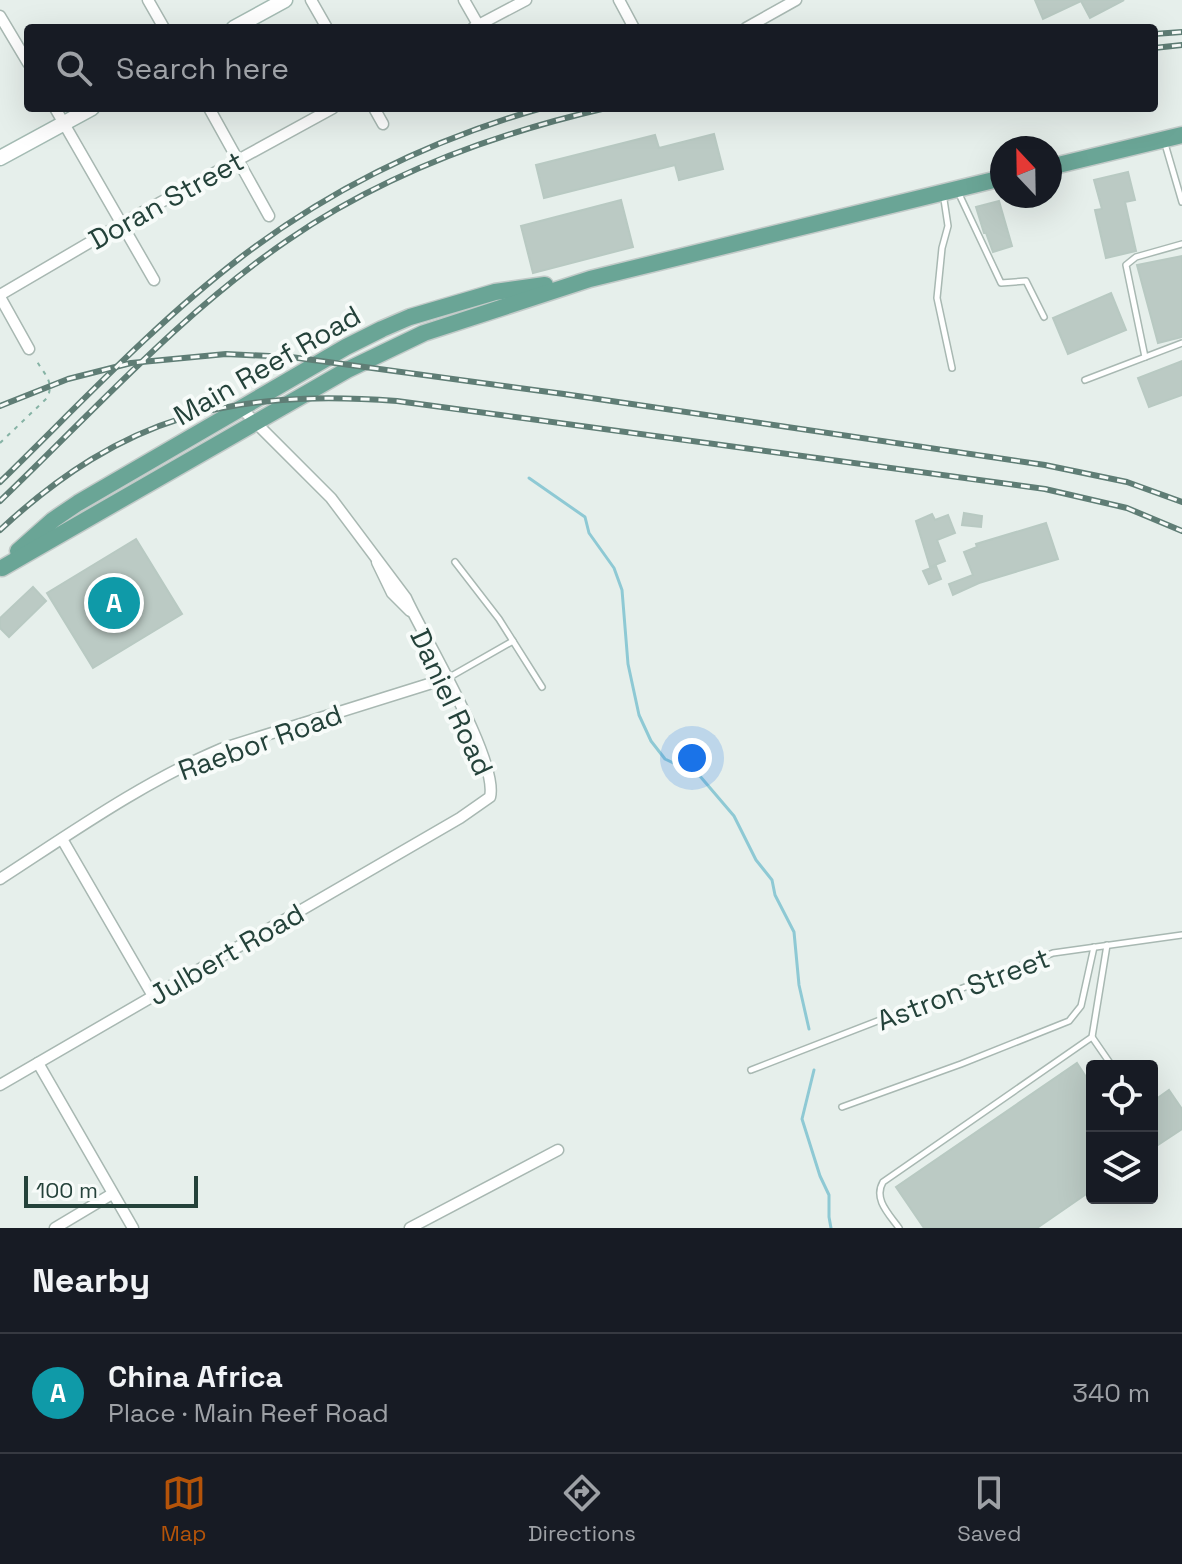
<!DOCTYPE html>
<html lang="en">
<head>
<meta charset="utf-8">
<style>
  :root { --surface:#171b24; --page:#242831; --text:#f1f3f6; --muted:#9ea1a6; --line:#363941; --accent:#b45309 }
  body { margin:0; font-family:"Space Grotesk",sans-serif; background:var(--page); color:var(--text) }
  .controls { position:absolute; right:24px; bottom:24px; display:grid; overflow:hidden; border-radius:8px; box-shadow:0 8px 32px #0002 }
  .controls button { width:72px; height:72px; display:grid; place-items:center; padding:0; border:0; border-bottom:2px solid var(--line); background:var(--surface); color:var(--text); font:40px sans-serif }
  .compass { position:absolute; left:990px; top:136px; width:72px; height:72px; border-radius:50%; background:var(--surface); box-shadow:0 8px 32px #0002; rotate:338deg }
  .scale { position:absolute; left:24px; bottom:20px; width:174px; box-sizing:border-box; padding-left:8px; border:4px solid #24423a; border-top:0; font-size:22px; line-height:28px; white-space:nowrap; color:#24423a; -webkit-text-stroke:6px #f7fbf9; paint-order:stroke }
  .you { position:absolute; left:692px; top:758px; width:28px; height:28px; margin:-20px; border:6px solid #fff; border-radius:50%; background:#1a73e8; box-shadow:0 0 0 12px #1a73e833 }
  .badge { display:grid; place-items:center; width:52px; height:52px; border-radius:50%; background:var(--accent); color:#fff; font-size:26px; font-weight:700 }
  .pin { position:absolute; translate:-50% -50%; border:4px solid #fff; box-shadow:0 2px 8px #0006 }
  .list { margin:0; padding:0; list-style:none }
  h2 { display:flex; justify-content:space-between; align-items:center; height:104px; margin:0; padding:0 32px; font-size:34px }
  h2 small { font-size:26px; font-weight:400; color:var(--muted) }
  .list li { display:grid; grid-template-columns:52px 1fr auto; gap:24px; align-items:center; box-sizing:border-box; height:120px; padding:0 32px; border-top:2px solid var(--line) }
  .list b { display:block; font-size:30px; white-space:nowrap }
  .list p { margin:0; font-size:26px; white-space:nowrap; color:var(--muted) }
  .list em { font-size:26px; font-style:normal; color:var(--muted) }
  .icon { flex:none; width:44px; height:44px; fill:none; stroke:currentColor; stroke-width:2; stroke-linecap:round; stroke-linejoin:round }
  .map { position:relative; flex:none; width:1182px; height:1228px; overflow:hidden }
  .search { position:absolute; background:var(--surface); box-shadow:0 8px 32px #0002; left:24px; right:24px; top:24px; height:88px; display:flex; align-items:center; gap:20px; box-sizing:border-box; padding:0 28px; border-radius:8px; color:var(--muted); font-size:30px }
  .sheet { height:224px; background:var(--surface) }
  nav { display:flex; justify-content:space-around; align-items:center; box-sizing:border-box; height:112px; border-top:2px solid var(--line); background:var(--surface); font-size:22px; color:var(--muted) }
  nav a { display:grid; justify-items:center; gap:4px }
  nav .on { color:var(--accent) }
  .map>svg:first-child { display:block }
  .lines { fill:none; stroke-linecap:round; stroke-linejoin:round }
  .stream { stroke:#8ec9d4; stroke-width:3 }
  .building { fill:#bbcac4; stroke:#b8c9c2; stroke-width:2 }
  .service-casing { stroke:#a8b8b2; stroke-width:8 }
  .minor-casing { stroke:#a8b8b2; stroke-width:13 }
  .secondary-casing { stroke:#a4bbb3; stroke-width:17 }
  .primary-casing { stroke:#c2cac8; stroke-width:19 }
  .path { stroke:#86b3a5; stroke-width:2; stroke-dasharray:4 6; stroke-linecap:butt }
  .service { stroke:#fff; stroke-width:5 }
  .minor { stroke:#fff; stroke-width:10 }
  .secondary { stroke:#fff; stroke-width:14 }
  .primary { stroke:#6aa596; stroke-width:16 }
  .rail-casing { stroke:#5f7d75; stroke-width:6 }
  .rail { stroke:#f7fbf9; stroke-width:3; stroke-dasharray:9; stroke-linecap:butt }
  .labels { text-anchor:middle; stroke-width:8; stroke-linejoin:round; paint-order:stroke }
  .street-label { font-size:28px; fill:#24423a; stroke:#f7fbf9 }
</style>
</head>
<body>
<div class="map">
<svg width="1182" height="1228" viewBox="0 0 1182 1228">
  <rect width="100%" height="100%" fill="#e6efeb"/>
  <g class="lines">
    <g class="stream">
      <polyline points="529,478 585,517 589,533 614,568 622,590 628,664 639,715 651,741 665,759 699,775 734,816 756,860 772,880 775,895 794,932 799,985 809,1029"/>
      <polyline points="814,1070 802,1119 820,1176 829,1195 829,1217 831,1228"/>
    </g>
  </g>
  <g class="building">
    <polygon points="1035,0 1124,0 1090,18 1081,1 1043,19"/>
    <polygon points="714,134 723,169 679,180 675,165 544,198 536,165 655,135 659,148"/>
    <polygon points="1128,172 1135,200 1125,202 1136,251 1106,258 1095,210 1102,209 1094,180"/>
    <polygon points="621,200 633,247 533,273 521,226"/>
    <polygon points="999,201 1012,246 993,252 986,233 984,233 976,207"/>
    <polygon points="1182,256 1182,337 1158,343 1137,265"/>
    <polygon points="1111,293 1126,330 1068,354 1053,318"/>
    <polygon points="1182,361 1182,395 1149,407 1138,378"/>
    <polygon points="964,513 982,516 981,527 962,525"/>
    <polygon points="932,514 935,520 948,515 955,533 937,540 945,561 930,567 916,521"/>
    <polygon points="1046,523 1058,559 979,583 953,595 949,584 973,575 964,552 977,547 976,544"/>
    <polygon points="136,539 182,614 93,668 47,593"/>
    <polygon points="936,566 941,579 929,584 923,571"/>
    <polygon points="33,587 46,601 9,637 0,628 0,618"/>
    <polygon points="1077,1063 1092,1086 1092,1190 1037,1228 924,1228 896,1187"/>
    <polygon points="1169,1090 1182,1109 1182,1129 1152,1149 1152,1102"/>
  </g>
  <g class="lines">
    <defs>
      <g id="service">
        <polyline points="1165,144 1182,202"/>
        <polyline points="943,193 948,226 942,248 937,298 952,368"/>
        <polyline points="959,194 1001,283 1026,281 1044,317"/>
        <polyline points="1145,357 1126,265 1136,257 1182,244"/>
        <polyline points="1085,380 1182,343"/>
        <polyline points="455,562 499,619 542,687"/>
        <polyline points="448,678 513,641"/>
        <polyline points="1092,1037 1112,1066"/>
        <polyline points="751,1070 1053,953 1182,935"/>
        <polyline points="842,1107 961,1064 1069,1021 1081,1006 1094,947"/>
        <path d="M899 1228C889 1214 873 1199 883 1182L1092 1037 1107 945"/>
      </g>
      <g id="minor">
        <polyline points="148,0 164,28"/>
        <polyline points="311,0 327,28"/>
        <polyline points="464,0 480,28"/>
        <polyline points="619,0 634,28"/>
        <polyline points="0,16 28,63"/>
        <polyline points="473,28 526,0"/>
        <polyline points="746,28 796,0"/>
        <polyline points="55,108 154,280"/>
        <polyline points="209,108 269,216"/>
        <polyline points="374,108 383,124"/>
        <polyline points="0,295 121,224 333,108"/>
        <polyline points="0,297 29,349"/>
        <polyline points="377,562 392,593 410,611"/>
        <polyline points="62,839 153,996"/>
        <path d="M0 879C71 833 143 782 221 749L448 678"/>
        <polyline points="38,1063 133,1228"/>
        <path d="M0 1085 460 818 490 797C499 761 423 636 406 598L331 498 242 409"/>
        <polyline points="55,1228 112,1194"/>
        <polyline points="410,1228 558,1150"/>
      </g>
      <g id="secondary">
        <polyline points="234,28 285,0"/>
        <polyline points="0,158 92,108"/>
      </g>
      <g id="primary">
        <polyline points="1050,167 1182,135"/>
        <polyline points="18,551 53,520 78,503 346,347 382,329 410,317 495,292 545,285"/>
        <polyline points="2,568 347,370 424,333 590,279 1002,178"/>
      </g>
    </defs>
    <use href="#service" class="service-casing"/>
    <use href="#minor" class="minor-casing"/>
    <use href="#secondary" class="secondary-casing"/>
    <use href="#primary" class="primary-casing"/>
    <path class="path" d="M0 443 47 398C55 382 44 374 36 360"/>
    <use href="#service" class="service"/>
    <use href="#minor" class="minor"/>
    <use href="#secondary" class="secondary"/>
    <use href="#primary" class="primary"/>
    <defs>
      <g id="rail">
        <polyline points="1154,34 1182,32"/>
        <polyline points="1154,48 1182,45"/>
        <polyline points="0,406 68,379 131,363 226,354 291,357 564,394 1045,465 1127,482 1182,502"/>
        <path d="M0 482C78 406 153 325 240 258 330 189 433 139 542 108"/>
        <path d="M0 501C93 412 181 313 288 240 384 174 493 134 606 108"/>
        <path d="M0 530C124 415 231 389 397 401L1045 489 1127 508 1182 531"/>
      </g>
    </defs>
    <use href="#rail" class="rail-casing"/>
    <use href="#rail" class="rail"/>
  </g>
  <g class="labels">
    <g class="street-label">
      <text transform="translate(166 200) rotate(-29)" y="10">Doran Street</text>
      <text transform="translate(267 365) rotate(-30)" y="10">Main Reef Road</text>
      <text transform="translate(452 702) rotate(65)" y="10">Daniel Road</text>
      <text transform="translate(260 742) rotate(-20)" y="10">Raebor Road</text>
      <text transform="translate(226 954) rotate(-30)" y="10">Julbert Road</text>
      <text transform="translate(963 989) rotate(-21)" y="10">Astron Street</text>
    </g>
  </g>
</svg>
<div class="controls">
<button><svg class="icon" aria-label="locate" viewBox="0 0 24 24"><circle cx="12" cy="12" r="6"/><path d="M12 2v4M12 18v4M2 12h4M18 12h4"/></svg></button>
<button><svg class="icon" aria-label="layers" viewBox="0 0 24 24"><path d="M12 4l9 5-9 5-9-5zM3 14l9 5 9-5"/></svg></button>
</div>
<svg class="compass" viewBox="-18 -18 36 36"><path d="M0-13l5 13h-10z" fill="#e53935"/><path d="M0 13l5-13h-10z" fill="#9ea1a6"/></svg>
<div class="scale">100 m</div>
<div class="you"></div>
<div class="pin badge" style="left:114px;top:603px;background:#0f9aa8">A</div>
<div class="search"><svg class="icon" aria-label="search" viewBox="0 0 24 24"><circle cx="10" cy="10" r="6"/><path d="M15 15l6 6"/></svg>Search here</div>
</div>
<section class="sheet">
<h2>Nearby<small></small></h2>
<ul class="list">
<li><span class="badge" style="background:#0f9aa8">A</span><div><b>China Africa</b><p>Place · Main Reef Road</p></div><em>340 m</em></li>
</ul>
</section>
<nav>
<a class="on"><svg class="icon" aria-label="map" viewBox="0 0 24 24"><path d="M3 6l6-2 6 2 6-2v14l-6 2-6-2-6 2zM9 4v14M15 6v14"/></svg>Map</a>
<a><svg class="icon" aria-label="directions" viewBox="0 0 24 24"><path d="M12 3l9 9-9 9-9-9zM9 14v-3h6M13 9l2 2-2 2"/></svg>Directions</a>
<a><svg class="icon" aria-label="saved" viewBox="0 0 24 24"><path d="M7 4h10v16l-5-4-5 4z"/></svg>Saved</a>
</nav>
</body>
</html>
